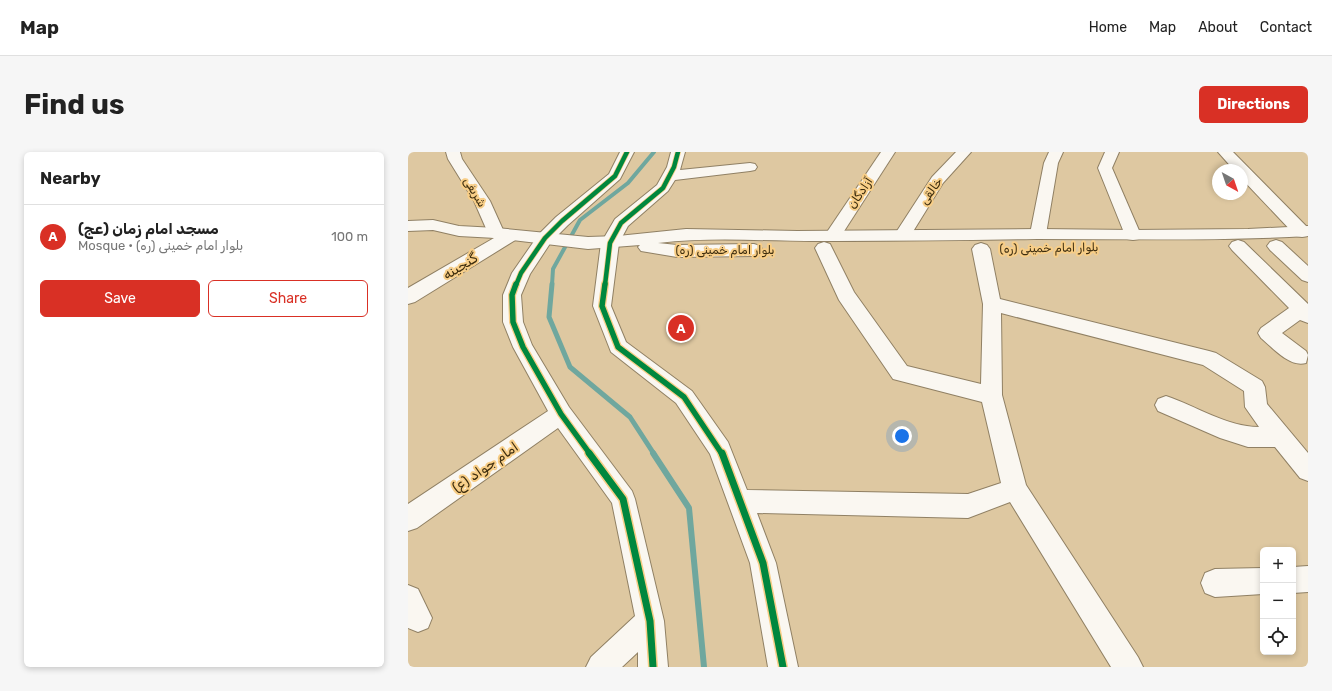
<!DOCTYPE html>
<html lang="en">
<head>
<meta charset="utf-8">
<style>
  :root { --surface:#fff; --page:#f6f6f6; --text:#222; --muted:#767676; --line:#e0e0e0; --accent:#d93025 }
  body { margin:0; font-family:Rubik,Vazirmatn,sans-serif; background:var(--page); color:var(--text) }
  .controls { position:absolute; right:12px; bottom:12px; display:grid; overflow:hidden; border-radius:6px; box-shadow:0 2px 6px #0003 }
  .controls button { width:36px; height:36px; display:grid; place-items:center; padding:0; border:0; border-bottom:1px solid var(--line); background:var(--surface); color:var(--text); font:20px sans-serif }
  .compass { position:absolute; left:804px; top:12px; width:36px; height:36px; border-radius:50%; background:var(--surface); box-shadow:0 2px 6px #0003; rotate:140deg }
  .you { position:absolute; left:494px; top:284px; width:14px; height:14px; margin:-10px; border:3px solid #fff; border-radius:50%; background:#1a73e8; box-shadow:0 0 0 6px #1a73e833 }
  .badge { display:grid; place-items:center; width:26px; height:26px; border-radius:50%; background:var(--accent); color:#fff; font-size:13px; font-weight:700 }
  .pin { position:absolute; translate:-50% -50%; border:2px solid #fff; box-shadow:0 1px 4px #0006 }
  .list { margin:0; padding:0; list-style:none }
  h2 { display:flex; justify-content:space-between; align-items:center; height:52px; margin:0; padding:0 16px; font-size:17px }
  h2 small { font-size:13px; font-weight:400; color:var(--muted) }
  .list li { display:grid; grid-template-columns:26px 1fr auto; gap:12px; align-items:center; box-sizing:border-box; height:64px; padding:0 16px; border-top:1px solid var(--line) }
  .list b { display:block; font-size:15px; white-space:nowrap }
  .list p { margin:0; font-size:13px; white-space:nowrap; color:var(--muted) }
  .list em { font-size:13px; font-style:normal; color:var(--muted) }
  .actions { display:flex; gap:8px; padding:12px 16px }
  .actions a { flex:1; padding:9px 0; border:1px solid var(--accent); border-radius:6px; text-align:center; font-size:14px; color:var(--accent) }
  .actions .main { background:var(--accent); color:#fff }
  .icon { flex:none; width:22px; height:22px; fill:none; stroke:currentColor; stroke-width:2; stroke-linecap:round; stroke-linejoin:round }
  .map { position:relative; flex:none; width:900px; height:515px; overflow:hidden; border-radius:6px }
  header { display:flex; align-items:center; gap:24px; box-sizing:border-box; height:56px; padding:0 20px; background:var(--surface); border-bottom:1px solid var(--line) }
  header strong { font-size:19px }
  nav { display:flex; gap:22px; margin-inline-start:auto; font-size:14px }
  .intro { display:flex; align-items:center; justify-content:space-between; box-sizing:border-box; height:96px; padding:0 24px }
  h1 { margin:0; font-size:28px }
  .button { padding:10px 18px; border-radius:6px; background:var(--accent); color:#fff; font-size:14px; font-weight:700 }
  main { display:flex; gap:24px; padding:0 24px }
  aside { flex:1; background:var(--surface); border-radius:6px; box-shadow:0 2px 6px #0003 }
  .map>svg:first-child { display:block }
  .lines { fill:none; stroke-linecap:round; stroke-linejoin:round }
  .stream-far2 { stroke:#6fa79e; stroke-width:4 }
  .stream-far1 { stroke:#6fa79e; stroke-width:5 }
  .stream { stroke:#6fa79e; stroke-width:6 }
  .minor-casing { stroke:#908064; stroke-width:2 }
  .major-casing { stroke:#908064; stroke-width:2 }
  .minor { fill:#faf7f1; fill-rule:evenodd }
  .major { fill:#faf7f1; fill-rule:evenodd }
  .cycleway-far2-casing { stroke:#f8ce87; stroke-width:6 }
  .cycleway-far1-casing { stroke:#f8ce87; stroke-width:8 }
  .cycleway-casing { stroke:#f8ce87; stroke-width:10 }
  .cycleway-far2 { stroke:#00873e; stroke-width:4.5 }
  .cycleway-far1 { stroke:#00873e; stroke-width:5.5 }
  .cycleway { stroke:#00873e; stroke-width:7 }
  .labels { text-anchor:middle; stroke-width:4; stroke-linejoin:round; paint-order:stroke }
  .far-street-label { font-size:12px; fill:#3d2d0e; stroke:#f8ce87 }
  .street-label { font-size:14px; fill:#3d2d0e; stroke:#f8ce87 }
</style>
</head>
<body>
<header>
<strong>Map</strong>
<nav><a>Home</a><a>Map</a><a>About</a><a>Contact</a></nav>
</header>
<div class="intro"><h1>Find us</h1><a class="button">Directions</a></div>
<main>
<aside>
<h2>Nearby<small></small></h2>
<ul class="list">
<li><span class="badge">A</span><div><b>مسجد امام زمان (عج)</b><p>Mosque · بلوار امام خمینی (ره)</p></div><em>100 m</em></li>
</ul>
<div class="actions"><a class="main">Save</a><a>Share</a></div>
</aside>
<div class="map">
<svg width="900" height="515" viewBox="0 0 900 515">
  <rect width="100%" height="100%" fill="#dec8a1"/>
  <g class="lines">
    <polyline class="stream-far2" points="144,133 145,117 172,68 220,31 246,0"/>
    <polyline class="stream-far1" points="144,132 141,165 162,215 222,265 246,302"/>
    <polyline class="stream" points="245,301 281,356 296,515"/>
    <defs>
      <g id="minor">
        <polygon points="38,0 52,0 54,7 82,49 96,80 103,78 109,79 111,83 109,87 7,150 0,152 0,136 86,86 82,85 80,81 66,49 40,7"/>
        <polygon points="212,0 226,0 212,27 160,73 143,90 122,122 113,143 115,170 124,193 161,255 224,339 227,347 256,469 260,515 230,515 230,500 214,515 178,515 183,505 227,464 204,351 150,276 9,376 0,379 0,352 140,259 105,195 95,170 95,143 104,121 131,82 148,65 201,22"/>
        <path d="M263 0H277L272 18 342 11 347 12 349 15 347 18 342 19 267 28 260 39 220 74 211 91 203 154 218 190 284 239 320 290 339 338 560 342 593 331 574 250 485 227 431 148 407 96 410 92 416 90 422 92 446 140 499 214 573 232 575 152 564 97 567 93 573 91 579 93 582 97 592 147 801 199 808 201 854 229 857 235 859 252 900 301V329L892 326 867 295H840L812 286 750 259 747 253 750 247 758 244C788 254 819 275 851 275L837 255 836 239 795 213 593 161 594 243 618 333 730 505 735 515H703L602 350 560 366 349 361 368 411 390 515H360L342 411 302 302 268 251 203 200 185 154 193 91 207 67 249 33 259 15Z"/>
        <polygon points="473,0 487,0 431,87 425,88 419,87 417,83"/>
        <polygon points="548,0 563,0 535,31 501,86 495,87 489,86 487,82 524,25"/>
        <polygon points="641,0 655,0 650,11 638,82 636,86 630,87 624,86 622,82 636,11"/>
        <polygon points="697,0 711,0 704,16 733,83 731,87 725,88 719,87 717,83 690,16"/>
        <polygon points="810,0 825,0 900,76 900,84 894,85 888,84 834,27 834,18 826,18"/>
        <path d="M830 88 836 90 900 152V171L892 168 874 181 898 199 900 203 898 211C882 216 865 196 853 186L850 181 853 176 881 156 824 98 821 94 824 90Z"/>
        <polygon points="868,88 874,90 900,114 900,130 894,128 862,98 859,94 862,90"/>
        <polygon points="900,414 900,440 885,441 885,415"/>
        <polygon points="855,416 855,442 807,445 797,441 793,431 797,421 807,417"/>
        <polygon points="0,433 10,437 24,466 20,476 10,480 0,476"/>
      </g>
      <path id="major" d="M25 68 51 74 88 76 180 85 210 84 278 77 389 79 630 77 725 78 840 77 900 74V84C810 89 719 87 629 87 561 88 494 89 426 89 368 90 308 84 250 91L269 93 346 92 352 94 355 98 352 102 346 104 269 105 233 99 230 95 232 93 180 97 88 86 51 84 25 78 0 79V69Z"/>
    </defs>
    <use href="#minor" class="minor-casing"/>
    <use href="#major" class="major-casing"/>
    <use href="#minor" class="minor"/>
    <use href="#major" class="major"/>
    <defs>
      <g id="cycleway-far2">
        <polyline points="108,133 113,121 137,86 154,69 207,24 219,0"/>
        <polyline points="197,133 202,91 213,71 255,36 266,15 270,0"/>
      </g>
      <g id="cycleway-far1">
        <polyline points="108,132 104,143 105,170 115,195 153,262 182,302"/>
        <polyline points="197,132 194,154 210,195 276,245 314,302"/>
      </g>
      <g id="cycleway">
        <polyline points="181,301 215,347 242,469 245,515"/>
        <polyline points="314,301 355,411 375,515"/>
      </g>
    </defs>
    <use href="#cycleway-far2" class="cycleway-far2-casing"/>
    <use href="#cycleway-far1" class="cycleway-far1-casing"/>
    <use href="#cycleway" class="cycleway-casing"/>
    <use href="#cycleway-far2" class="cycleway-far2"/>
    <use href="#cycleway-far1" class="cycleway-far1"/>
    <use href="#cycleway" class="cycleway"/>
  </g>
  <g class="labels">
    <g class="far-street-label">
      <text transform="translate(523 39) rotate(-55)" y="4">خالقی</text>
      <text transform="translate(67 40) rotate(59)" y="4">شریفی</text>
      <text transform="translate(452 41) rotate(-56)" y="4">آزادگان</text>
      <text transform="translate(641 96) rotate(-1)" y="4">بلوار امام خمینی (ره)</text>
      <text x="317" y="102">بلوار امام خمینی (ره)</text>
    </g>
    <g class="street-label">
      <text transform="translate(52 114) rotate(-31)" y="5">گنجینه</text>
      <text transform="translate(77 315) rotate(-35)" y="5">امام جواد (ع)</text>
    </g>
  </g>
</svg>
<div class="controls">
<button>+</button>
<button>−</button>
<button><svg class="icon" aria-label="locate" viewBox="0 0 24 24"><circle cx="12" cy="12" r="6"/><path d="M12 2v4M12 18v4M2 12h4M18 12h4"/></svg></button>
</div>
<svg class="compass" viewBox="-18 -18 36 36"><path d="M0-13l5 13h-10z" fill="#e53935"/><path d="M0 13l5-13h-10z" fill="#767676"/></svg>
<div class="you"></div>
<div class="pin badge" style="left:273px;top:176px">A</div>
</div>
</main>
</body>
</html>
